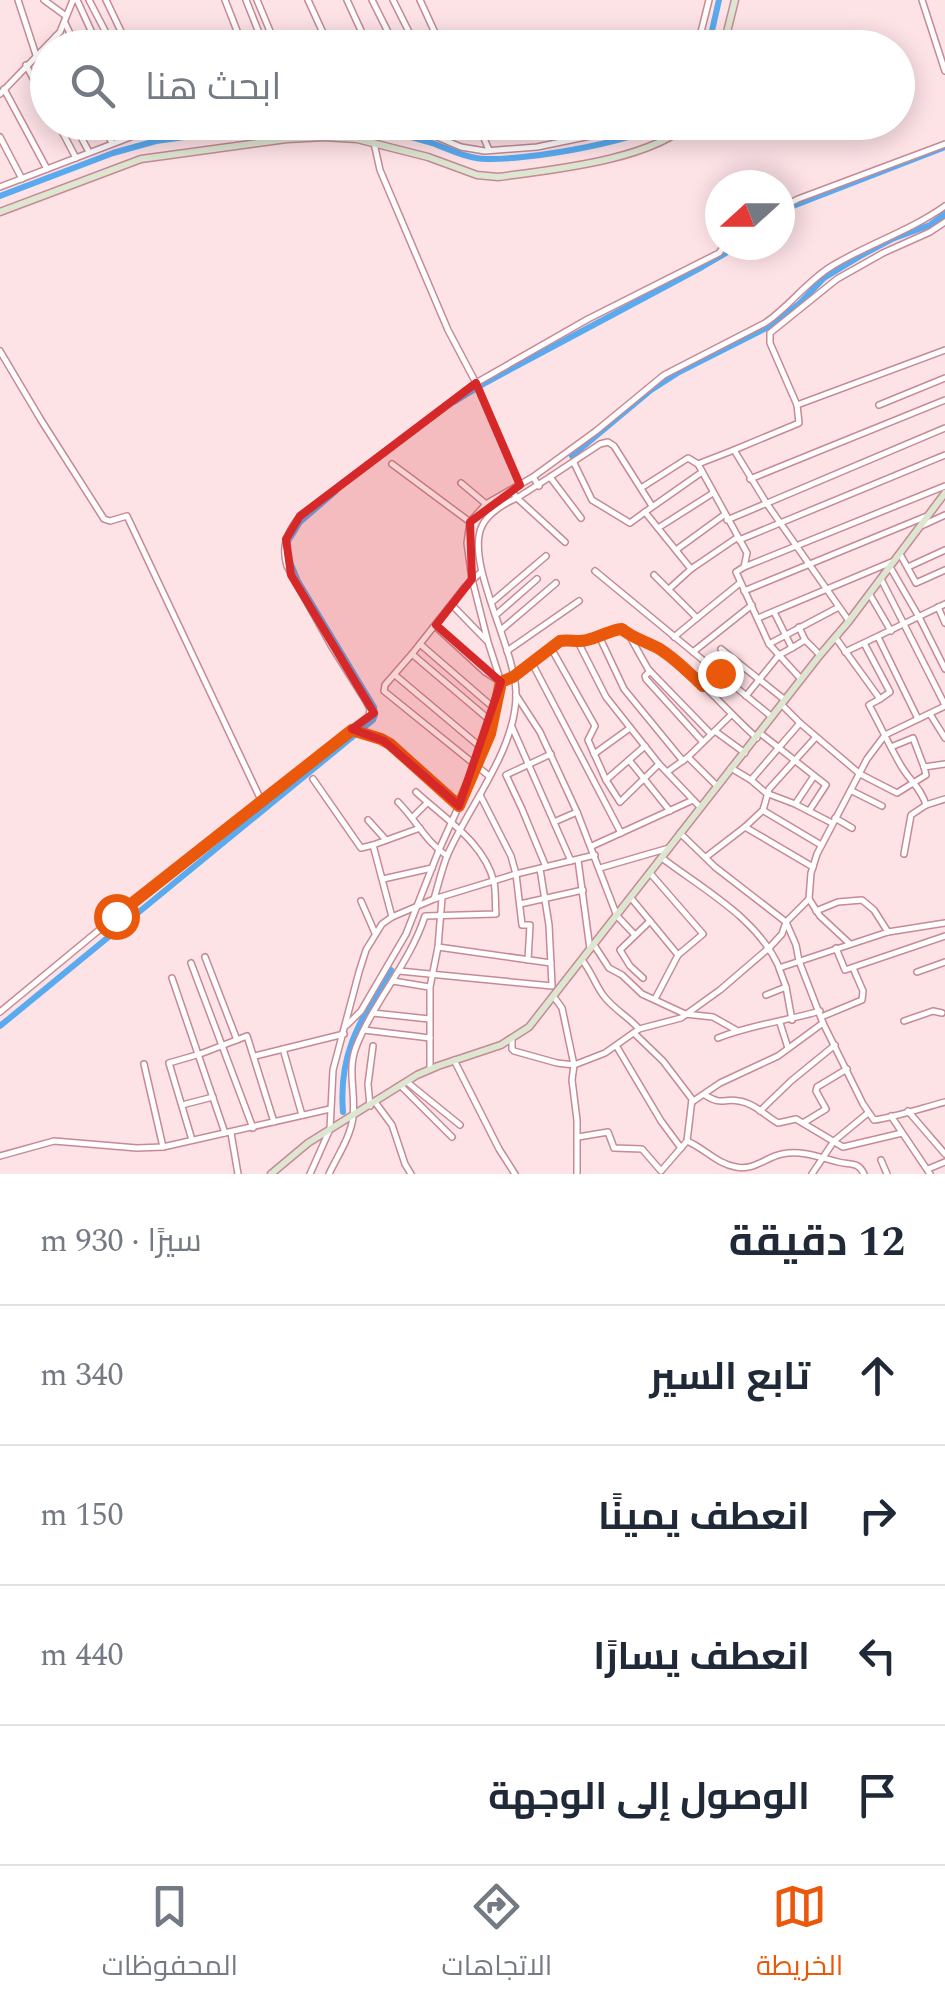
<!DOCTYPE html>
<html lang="ar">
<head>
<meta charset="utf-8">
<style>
  :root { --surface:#fff; --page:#f2f2f3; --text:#1f2937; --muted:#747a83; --line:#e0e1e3; --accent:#ea580c }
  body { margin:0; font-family:Spectral,Cairo,serif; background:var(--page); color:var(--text); direction:rtl }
  .compass { position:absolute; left:705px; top:170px; width:90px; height:90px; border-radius:50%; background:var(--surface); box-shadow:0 5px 25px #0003; rotate:249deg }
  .stop { position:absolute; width:30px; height:30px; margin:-22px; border:8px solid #ea580c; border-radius:50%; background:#fff }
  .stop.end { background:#ea580c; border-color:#fff; box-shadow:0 2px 10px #0008 }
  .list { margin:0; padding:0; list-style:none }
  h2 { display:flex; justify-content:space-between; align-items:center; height:130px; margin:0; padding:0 40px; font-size:42px }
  h2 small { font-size:32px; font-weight:400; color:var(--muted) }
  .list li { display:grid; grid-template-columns:65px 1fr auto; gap:30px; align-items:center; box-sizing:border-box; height:140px; padding:0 40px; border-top:2px solid var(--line) }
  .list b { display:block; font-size:38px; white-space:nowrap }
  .list em { font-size:32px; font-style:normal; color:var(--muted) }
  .icon { flex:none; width:55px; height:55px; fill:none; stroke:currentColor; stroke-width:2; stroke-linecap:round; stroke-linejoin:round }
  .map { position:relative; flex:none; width:945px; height:1174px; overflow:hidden; direction:ltr }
  .search { position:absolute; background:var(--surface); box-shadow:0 5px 25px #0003; left:30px; right:30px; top:30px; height:110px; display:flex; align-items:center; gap:25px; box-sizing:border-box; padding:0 35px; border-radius:55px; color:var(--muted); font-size:38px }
  .sheet { height:690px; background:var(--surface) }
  nav { display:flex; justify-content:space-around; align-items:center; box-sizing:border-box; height:140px; border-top:2px solid var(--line); background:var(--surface); font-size:28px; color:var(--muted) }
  nav a { display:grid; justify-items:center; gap:5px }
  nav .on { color:var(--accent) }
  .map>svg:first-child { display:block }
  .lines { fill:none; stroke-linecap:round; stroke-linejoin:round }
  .canal { stroke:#59aaef; stroke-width:6 }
  .street-casing { stroke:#c68a95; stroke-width:8 }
  .secondary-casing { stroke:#c68a95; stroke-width:9 }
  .street { stroke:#fff; stroke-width:5 }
  .secondary { stroke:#dde6d1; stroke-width:6 }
  .route { stroke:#ea580c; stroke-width:12 }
  .marked { fill:#d62828; fill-opacity:0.2; stroke:#d62828; stroke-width:8; stroke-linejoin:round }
</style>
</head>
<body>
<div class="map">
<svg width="945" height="1174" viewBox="0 0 945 1174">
  <rect width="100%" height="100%" fill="#fde2e6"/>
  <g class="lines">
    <g class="canal">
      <polyline points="708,48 719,0"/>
      <path d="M349 122C377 127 404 135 432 143 446 148 461 156 476 158 509 164 639 142 664 122"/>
      <polyline points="0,196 113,153 156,141 285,123 310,122"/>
      <polyline points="780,211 945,147"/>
      <polyline points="454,402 485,383 702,267 726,253 728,245"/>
      <polyline points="572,456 651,390 679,372 770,326 799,304 824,278 862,255 892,239 930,225 945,214"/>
      <polyline points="0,1026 373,720 375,715 374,707 298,581 287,555 287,543 300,522 336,491"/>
      <path d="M343 1112C338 1052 361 1020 391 970"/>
    </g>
    <defs>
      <g id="street">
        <polyline points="18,0 36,55 48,76"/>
        <polyline points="44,0 66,16"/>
        <polyline points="77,0 99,48"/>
        <polyline points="89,0 114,48"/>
        <polyline points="106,0 129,48"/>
        <polyline points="225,0 241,41"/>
        <polyline points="246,0 265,48"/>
        <polyline points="257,0 277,48"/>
        <polyline points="308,0 330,48"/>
        <polyline points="347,0 369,48"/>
        <polyline points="372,0 396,48"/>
        <polyline points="393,0 417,48"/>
        <polyline points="420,0 442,48"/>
        <polyline points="922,0 945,71"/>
        <polyline points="65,23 77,48"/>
        <polyline points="56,36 61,48"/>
        <polyline points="697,48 709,0"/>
        <polyline points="26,65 48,106"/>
        <polyline points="4,89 47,169"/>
        <polyline points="0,94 60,32 73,0"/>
        <polyline points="57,122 76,158"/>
        <polyline points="73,122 89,152"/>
        <polyline points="101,122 112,143"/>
        <polyline points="117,122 125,138"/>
        <polyline points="391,122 423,131 461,147 485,151 537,147 629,128 643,122"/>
        <polyline points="429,122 434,135"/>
        <polyline points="477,122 489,150"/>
        <polyline points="0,137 22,179"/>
        <polyline points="357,139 359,122"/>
        <polyline points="374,143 380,170 448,330 476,383 520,485"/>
        <polyline points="0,187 141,133 231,122"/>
        <polyline points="780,208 798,199 945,144"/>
        <polyline points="0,351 41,420 104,519 110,521 127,516 261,800"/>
        <polyline points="797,405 945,350"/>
        <polyline points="879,405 945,378"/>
        <polyline points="734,450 698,464 747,553 744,567 736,572 769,644 801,679"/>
        <polyline points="574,463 592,500 630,523 645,512"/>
        <polyline points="392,464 470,522"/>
        <polyline points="550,477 600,444 608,442 614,446 652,506"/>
        <polyline points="750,479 945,400"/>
        <polyline points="461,483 486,504"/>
        <path d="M539 486 533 477 596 431 664 375 765 323C789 307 807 281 832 266 868 244 910 231 945 206"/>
        <polyline points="641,488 688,458 698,464"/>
        <polyline points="511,490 517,498 550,477 581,518"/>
        <polyline points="727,520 945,428"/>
        <polyline points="921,526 945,515"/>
        <polyline points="658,528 713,493"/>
        <polyline points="739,540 945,455"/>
        <polyline points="676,550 724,515"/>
        <polyline points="900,554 916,583 945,570"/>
        <polyline points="744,567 945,486"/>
        <polyline points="890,567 919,617 945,669"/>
        <polyline points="908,567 945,550"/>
        <polyline points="691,569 738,537"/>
        <polyline points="595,571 772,717"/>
        <polyline points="481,572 465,587 412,654 385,685 384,691 489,776"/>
        <polyline points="654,575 697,618 740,583"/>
        <polyline points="881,579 945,705"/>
        <polyline points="669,589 691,569 645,512 702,472"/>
        <polyline points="744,591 927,516"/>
        <polyline points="870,595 891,631"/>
        <polyline points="492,602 546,556"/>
        <polyline points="452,605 486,640"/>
        <polyline points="938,607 945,623"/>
        <polyline points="774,612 792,648 805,640"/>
        <polyline points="497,614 537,579"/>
        <polyline points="758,618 894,561"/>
        <polyline points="849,621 767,504 734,450 799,423 797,405 770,343 770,333 837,279 883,253 930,232 945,222"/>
        <polyline points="435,626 485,672 501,682"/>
        <polyline points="799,627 805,640 820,655"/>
        <polyline points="501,630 556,583"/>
        <path d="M629 635C675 646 721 707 757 738"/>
        <polyline points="599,636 624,689 683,761"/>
        <polyline points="674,637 697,618"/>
        <path d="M835 637 880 699 869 705C880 725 889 745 900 764 908 779 922 789 926 805"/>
        <polyline points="878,637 918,719"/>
        <polyline points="578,642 606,697 659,764 700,807"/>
        <polyline points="420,644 496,710"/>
        <polyline points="769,644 837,608"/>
        <polyline points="865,645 890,692 880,699"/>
        <polyline points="551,648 595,726 588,740 606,780 620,802 659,764"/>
        <polyline points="721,649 785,700"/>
        <polyline points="507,651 579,601"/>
        <polyline points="693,652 752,605"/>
        <polyline points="845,652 945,604"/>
        <polyline points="412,654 493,723"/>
        <polyline points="532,663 621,833"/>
        <polyline points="650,671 645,676 646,679 702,741"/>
        <polyline points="395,675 484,750"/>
        <polyline points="501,682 513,677 560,641 584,641 616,629 622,629 629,635 648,669 711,734"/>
        <polyline points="703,686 720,673"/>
        <polyline points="516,695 540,732 577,812 617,916 635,935"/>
        <polyline points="746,696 779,655 792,648"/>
        <polyline points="781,704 800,723 860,774 897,793 926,775 924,767"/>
        <polyline points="930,714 945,738"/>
        <polyline points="512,727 571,861"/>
        <polyline points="353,730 384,741 459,806"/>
        <polyline points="715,731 745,753"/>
        <polyline points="760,733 826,785 809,811"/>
        <polyline points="891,747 913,738 924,767 945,764"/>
        <polyline points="594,754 630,728"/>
        <polyline points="688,757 717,786"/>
        <polyline points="629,760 670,811"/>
        <polyline points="731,768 751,780 766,793 795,804 832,823"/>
        <polyline points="667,772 688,757 731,715"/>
        <polyline points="313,779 361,848 373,845"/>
        <polyline points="606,780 645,746"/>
        <polyline points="751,780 800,723"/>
        <polyline points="852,791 882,806"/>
        <polyline points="480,795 511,856 516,874 522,925 530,925 528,960"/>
        <path d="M398 802C416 820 426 842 447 856"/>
        <polyline points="796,803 814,776"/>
        <polyline points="764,811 821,845"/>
        <polyline points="413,817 427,803"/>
        <polyline points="835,818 852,828"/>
        <polyline points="368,820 386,840"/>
        <polyline points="554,822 577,812"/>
        <polyline points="745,827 813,867"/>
        <path d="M680 833 715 867 786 922 796 945 799 961 823 1023 863 1104 874 1120C896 1117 922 1108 945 1102"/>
        <polyline points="592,846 693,800"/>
        <polyline points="904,854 911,815 926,805 945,799"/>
        <polyline points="706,857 745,827 763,810 769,789 816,737"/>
        <path d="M662 858C704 890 757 918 779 967"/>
        <polyline points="578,860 590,949"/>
        <polyline points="546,867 522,809 506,775 551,754"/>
        <polyline points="600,868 669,848"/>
        <polyline points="540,869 549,925 552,985"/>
        <polyline points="650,873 703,934 678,955 655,999"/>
        <polyline points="383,879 432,868"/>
        <polyline points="631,898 678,955"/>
        <path d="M434 899C438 885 442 869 447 856 468 807 516 750 516 695 517 651 464 562 482 526 488 513 505 503 517 498L565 542"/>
        <polyline points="361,901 375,933"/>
        <polyline points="520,904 583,890"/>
        <polyline points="816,911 838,902 862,900 874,910 888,932"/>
        <polyline points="392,917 373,845 420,828"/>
        <polyline points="849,943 820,916 809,899 811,873 817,854 867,759 885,735 945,706"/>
        <polyline points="594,945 609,968 622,975 642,994 685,1014 713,1017 736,1030"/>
        <polyline points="438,947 551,963"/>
        <polyline points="836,948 845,970 945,936"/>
        <polyline points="205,957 237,1040"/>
        <path d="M582 960C591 971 595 984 603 995 613 1009 629 1017 639 1029"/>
        <polyline points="191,963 253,1128"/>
        <polyline points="399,971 552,986"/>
        <polyline points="917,972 945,962"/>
        <polyline points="172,978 225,1133"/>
        <polyline points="643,978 630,966 620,950 650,921"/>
        <polyline points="393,981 429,987"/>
        <polyline points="766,995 786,987"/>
        <polyline points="554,997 562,1008 574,1065 572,1080 577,1120 577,1174"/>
        <path d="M0 1012 116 916 183 865 261 800 369 716 370 709 366 701 332 647 287 566C281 546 287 533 300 516L476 383 588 319 719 253 725 245"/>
        <polyline points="373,1013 429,1019"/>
        <polyline points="821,1017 862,1000 863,991 853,968"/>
        <polyline points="792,1020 786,987 779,968 888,932 945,923"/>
        <polyline points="904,1021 933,1011 942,1013"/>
        <polyline points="780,1023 788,1048"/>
        <polyline points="347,1025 361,1011 406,934 439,850 484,750 493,723 501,682 488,642 472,579 467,543 470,522 486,504 533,477"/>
        <polyline points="364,1030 430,1038"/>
        <path d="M718 1038C750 1025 786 1021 820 1011"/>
        <polyline points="512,1040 512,1049 514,1051 557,1063 574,1065 605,1053 639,1029 681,1018 720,990 770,947 782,934 786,922 809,899"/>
        <polyline points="617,1047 661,1121 681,1148"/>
        <polyline points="283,1049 302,1115"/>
        <polyline points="255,1056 344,1034"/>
        <polyline points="454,1060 499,1149 515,1174"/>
        <polyline points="144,1064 163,1147 330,1109"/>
        <polyline points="430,1069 430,987 438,947 442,898"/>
        <polyline points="407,1082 460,1125"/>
        <polyline points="401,1086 452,1137"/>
        <path d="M705 1095C723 1106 722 1098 739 1101 754 1103 766 1116 778 1123L796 1119 843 1147 902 1133"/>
        <polyline points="375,1102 392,1125 405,1164 411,1174"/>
        <polyline points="692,1102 720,1083 778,1056 823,1023"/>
        <polyline points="182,1105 213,1097"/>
        <polyline points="370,1106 368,1084 373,1046"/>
        <polyline points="760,1111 791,1081 835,1045"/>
        <polyline points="908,1111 945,1154"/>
        <polyline points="891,1116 930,1174"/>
        <polyline points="803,1123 826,1109 816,1091 817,1087 847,1069"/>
        <polyline points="231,1133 238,1174"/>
        <polyline points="578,1137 608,1132 614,1148 642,1149 661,1171 687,1141 692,1099 663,1061 635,1034"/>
        <polyline points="192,1140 169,1063 200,1054 247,1036 274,1122"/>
        <path d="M687 1141C704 1148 717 1164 736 1167 754 1171 766 1157 782 1154 801 1150 819 1157 838 1162 850 1165 858 1161 864 1174"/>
        <polyline points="0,1156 54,1141 137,1148 163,1147"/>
        <polyline points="881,1160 887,1174"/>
        <polyline points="928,1169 945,1162"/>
        <polyline points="310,1174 330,1129 333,1070 359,972 366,950 382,924 392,917 434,899 516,874 595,855"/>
        <path d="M329 1174C337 1157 351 1136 353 1117 356 1092 347 1071 356 1047 374 1001 410 963 425 916L496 914C495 904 496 892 494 882 484 842 444 818 416 792"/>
        <polyline points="812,1174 834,1141 868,1113"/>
      </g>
      <g id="secondary">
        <polyline points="723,48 735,0"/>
        <path d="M0 212 141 159 287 139 324 137 357 139 428 157 477 175 498 177C550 170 653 160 690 122"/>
        <polyline points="271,1174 308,1143 417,1075 438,1066 501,1045 529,1027 820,655 849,621 945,493"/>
      </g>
    </defs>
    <use href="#street" class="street-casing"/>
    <use href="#secondary" class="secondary-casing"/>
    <use href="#street" class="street"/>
    <use href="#secondary" class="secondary"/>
  </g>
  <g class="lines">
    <path class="route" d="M116 916 352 730 381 739 390 744 459 806 490 734 501 682 513 677 560 641C570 639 577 643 587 640 600 637 610 630 622 629 632 638 647 642 658 648 675 658 689 673 703 686L720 673"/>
  </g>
  <path class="marked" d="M476 383 520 485 470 522 472 579 436 625 501 682 459 806 384 741 352 729 374 713 291 575 286 539 300 516Z"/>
</svg>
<svg class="compass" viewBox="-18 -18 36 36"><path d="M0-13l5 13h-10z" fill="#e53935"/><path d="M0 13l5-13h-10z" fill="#747a83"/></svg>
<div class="stop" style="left:116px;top:916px"></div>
<div class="stop end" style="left:720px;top:673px"></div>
<div class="search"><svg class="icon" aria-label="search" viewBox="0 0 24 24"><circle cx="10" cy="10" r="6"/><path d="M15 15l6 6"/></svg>ابحث هنا</div>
</div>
<section class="sheet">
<h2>12 دقيقة<small>سيرًا · 930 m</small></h2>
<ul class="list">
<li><svg class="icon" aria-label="ahead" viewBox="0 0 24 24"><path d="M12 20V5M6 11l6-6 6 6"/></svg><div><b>تابع السير</b></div><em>340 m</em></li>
<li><svg class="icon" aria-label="right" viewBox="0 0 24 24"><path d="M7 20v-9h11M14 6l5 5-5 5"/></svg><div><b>انعطف يمينًا</b></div><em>150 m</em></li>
<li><svg class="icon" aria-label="left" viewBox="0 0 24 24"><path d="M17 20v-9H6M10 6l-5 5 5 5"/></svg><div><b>انعطف يسارًا</b></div><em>440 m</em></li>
<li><svg class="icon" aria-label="arrive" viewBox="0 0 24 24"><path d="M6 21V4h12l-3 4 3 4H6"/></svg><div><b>الوصول إلى الوجهة</b></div></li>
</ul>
</section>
<nav>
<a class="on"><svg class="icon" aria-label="map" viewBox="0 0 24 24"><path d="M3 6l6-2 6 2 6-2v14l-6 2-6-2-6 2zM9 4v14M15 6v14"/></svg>الخريطة</a>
<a><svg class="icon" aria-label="directions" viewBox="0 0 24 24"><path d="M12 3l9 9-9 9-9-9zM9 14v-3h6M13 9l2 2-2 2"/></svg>الاتجاهات</a>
<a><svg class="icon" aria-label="saved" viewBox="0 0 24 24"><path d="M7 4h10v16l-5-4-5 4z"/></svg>المحفوظات</a>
</nav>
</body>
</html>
